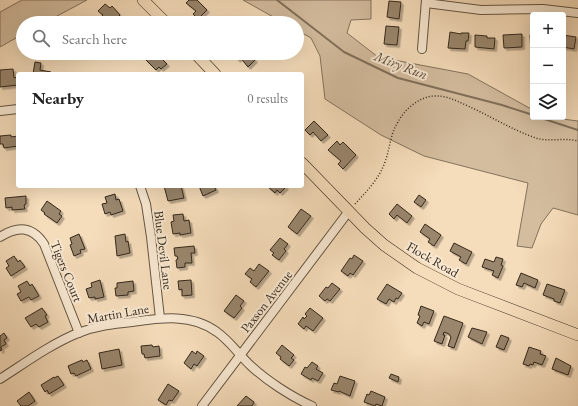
<!DOCTYPE html>
<html lang="en">
<head>
<meta charset="utf-8">
<style>
  :root { --surface:#fff; --page:#f2f2f2; --text:#222; --muted:#767676; --line:#e0e0e0 }
  body { margin:0; font-family:"EB Garamond",serif; background:var(--page); color:var(--text) }
  .controls { position:absolute; right:12px; top:12px; display:grid; overflow:hidden; border-radius:4px; box-shadow:0 4px 16px #0002 }
  .controls button { width:36px; height:36px; display:grid; place-items:center; padding:0; border:0; border-bottom:1px solid var(--line); background:var(--surface); color:var(--text); font:20px sans-serif }
  .list { margin:0; padding:0; list-style:none }
  h2 { display:flex; justify-content:space-between; align-items:center; height:52px; margin:0; padding:0 16px; font-size:17px }
  h2 small { font-size:13px; font-weight:400; color:var(--muted) }
  .icon { flex:none; width:22px; height:22px; fill:none; stroke:currentColor; stroke-width:2; stroke-linecap:round; stroke-linejoin:round }
  .map { position:relative; flex:none; width:578px; height:406px; overflow:hidden }
  .search { position:absolute; background:var(--surface); box-shadow:0 4px 16px #0002; left:16px; top:16px; width:288px; height:44px; display:flex; align-items:center; gap:10px; box-sizing:border-box; padding:0 14px; border-radius:22px; color:var(--muted); font-size:15px }
  .panel { position:absolute; background:var(--surface); box-shadow:0 4px 16px #0002; left:16px; top:72px; width:288px; height:116px; border-radius:4px }
  .map>svg:first-child { display:block }
  .green { fill:#d4bd9f; stroke:#84725c }
  .lines { fill:none; stroke-linecap:round; stroke-linejoin:round }
  .stream { stroke:#816f5a; stroke-width:2 }
  .building { fill:#99866d; stroke:#35281a; filter:url(#shadow) }
  .minor-casing { stroke:#655542; stroke-width:10 }
  .major-casing { stroke:#35281a; stroke-width:12 }
  .path { stroke:#35281a; stroke-width:1.5; stroke-dasharray:1 2; stroke-linecap:butt }
  .minor { stroke:#f8e8d2; stroke-width:8 }
  .major { stroke:#f5dcba; stroke-width:11 }
  .labels { text-anchor:middle; stroke-width:4; stroke-linejoin:round; paint-order:stroke }
  .street-label { font-size:13px; fill:#35281a; stroke:#f8e8d2 }
  .water-label { font-size:14px; font-style:italic; fill:#5b4c3a; stroke:#f8e8d2 }
</style>
</head>
<body>
<div class="map">
<svg width="578" height="406" viewBox="0 0 578 406">
  <defs>
    <filter id="shadow"><feDropShadow dx="2.5" dy="2.5" stdDeviation="0" flood-color="#0004"/></filter>
  </defs>
  <rect width="100%" height="100%" fill="#f5dcba"/>
  <filter id="stains"><feTurbulence type="fractalNoise" baseFrequency=".005" numOctaves="4"/><feColorMatrix values="0 0 0 0 .2 0 0 0 0 .09 0 0 0 0 .02 0 0 0 .5 -.17"/></filter>
  <radialGradient id="worn" r=".72"><stop offset=".6" stop-color="#630" stop-opacity="0"/><stop offset="1" stop-color="#630" stop-opacity=".3"/></radialGradient>
  <g class="green">
    <polygon points="22,0 87,0 44,23 23,23 23,34 0,47 0,12"/>
    <polygon points="243,0 371,0 371,19 351,20 347,33 378,57 468,74 533,110 533,117 547,117 578,121 578,215 553,208 541,224 532,248 517,246 528,183 424,156 381,135 325,99 320,56 311,38 297,30 297,23 284,23"/>
  </g>
  <g class="lines">
    <g class="stream">
      <polyline points="277,0 344,52 398,78 502,105 533,115"/>
      <polyline points="538,117 578,130"/>
    </g>
  </g>
  <g class="building">
    <polygon points="189,0 197,0 207,10 198,19 193,14 196,11 186,3"/>
    <polygon points="389,1 401,2 399,19 387,17"/>
    <polygon points="105,4 110,8 112,6 120,15 112,23 108,22 104,23 100,18 103,15 98,11"/>
    <polygon points="386,26 399,27 397,45 384,44"/>
    <polygon points="450,32 461,34 461,33 469,33 468,41 466,41 465,49 448,48"/>
    <polygon points="522,34 522,47 504,48 503,35"/>
    <polygon points="475,35 487,36 487,38 495,38 494,49 475,47"/>
    <polygon points="530,35 533,35 533,51 531,51"/>
    <polygon points="563,35 576,37 574,49 563,47"/>
    <polygon points="151,53 153,53 157,57 158,55 167,64 161,69 159,67 156,70 145,59"/>
    <polygon points="235,53 253,53 251,56 255,60 248,67 240,57 238,60 233,55"/>
    <polygon points="35,62 41,63 40,70 51,72 51,74 33,74"/>
    <polygon points="13,69 14,78 17,77 18,85 0,87 0,70"/>
    <polygon points="314,121 328,135 321,141 313,132 310,135 305,130"/>
    <polygon points="11,135 11,137 18,136 18,146 4,148 3,144 0,144 0,136"/>
    <polygon points="337,141 340,145 343,142 356,155 343,169 338,164 341,161 328,150"/>
    <polygon points="164,186 181,186 184,198 168,201"/>
    <polygon points="199,186 214,186 216,190 203,196"/>
    <polygon points="267,186 285,186 286,187 280,193 277,190 275,193"/>
    <polygon points="115,194 116,200 119,199 123,211 111,215 110,212 105,214 102,204 107,203 105,197"/>
    <polygon points="419,195 426,200 421,207 414,202"/>
    <polygon points="26,196 26,204 24,205 25,209 12,210 12,207 6,208 5,198"/>
    <polygon points="47,201 61,211 59,214 62,216 57,223 44,214 45,213 41,210"/>
    <polygon points="397,204 412,216 407,223 397,215 394,219 389,214"/>
    <polygon points="301,209 311,216 297,234 288,227"/>
    <polygon points="183,214 184,221 189,220 191,233 180,235 180,233 173,234 171,222 174,221 173,215"/>
    <polygon points="425,224 441,235 434,246 428,242 430,239 420,232"/>
    <polygon points="79,234 85,249 80,250 81,253 74,256 70,245 72,244 70,238"/>
    <polygon points="125,234 126,242 128,241 130,253 117,256 115,236"/>
    <polygon points="280,238 288,244 284,249 286,251 279,260 272,255 274,253 270,250"/>
    <polygon points="454,243 472,252 466,264 459,260 461,257 450,251"/>
    <polygon points="194,246 195,253 191,253 192,263 185,263 185,267 177,268 176,260 178,259 177,256 175,256 174,248"/>
    <polygon points="354,255 363,261 353,275 350,273 348,276 341,271 350,258 352,259"/>
    <polygon points="14,256 18,262 20,260 25,267 11,276 6,268 9,266 6,261"/>
    <polygon points="496,257 503,259 501,265 503,266 498,278 492,275 494,271 482,267 485,259 494,262"/>
    <polygon points="259,264 269,271 256,287 250,282 252,279 245,274 250,268 254,271"/>
    <polygon points="521,273 538,280 535,288 524,283 522,287 516,285"/>
    <polygon points="100,280 104,297 95,299 95,297 89,298 86,289 92,287 91,283"/>
    <polygon points="191,280 192,295 182,296 182,289 179,290 178,281"/>
    <polygon points="27,281 30,286 32,284 39,296 31,300 29,297 21,301 17,294 21,292 18,286"/>
    <polygon points="133,281 134,291 128,292 128,295 116,296 115,288 117,288 117,283"/>
    <polygon points="332,283 340,289 330,301 327,299 325,301 319,296 326,287 328,288"/>
    <polygon points="387,284 402,293 398,299 396,298 394,302 389,299 386,304 377,299"/>
    <polygon points="547,284 565,290 560,303 554,301 554,299 543,295"/>
    <polygon points="236,295 244,301 240,306 242,308 234,318 224,311"/>
    <polygon points="421,306 434,311 429,324 424,322 422,326 417,323 420,316 418,315"/>
    <polygon points="42,308 47,315 45,316 48,322 39,327 36,324 31,327 25,318"/>
    <polygon points="310,308 323,318 313,331 306,326 304,329 298,324 303,317 304,319 307,316 305,314"/>
    <polygon points="444,316 463,323 454,348 448,346 451,337 449,334 444,332 443,335 445,335 442,344 434,341"/>
    <polygon points="472,328 487,332 482,344 468,337"/>
    <polygon points="4,333 7,338 4,340 6,344 1,347 2,350 0,351 0,336"/>
    <polygon points="501,335 509,338 504,350 496,347"/>
    <polygon points="152,345 153,347 159,346 160,356 145,358 144,354 142,354 141,346"/>
    <polygon points="282,345 294,355 291,358 294,360 289,366 280,359 281,357 276,353"/>
    <polygon points="529,347 541,351 540,354 546,356 542,365 534,362 533,365 530,364 529,366 523,364"/>
    <polygon points="119,349 122,365 102,369 99,353"/>
    <polygon points="192,351 196,354 197,351 204,356 197,366 194,364 191,369 184,363"/>
    <polygon points="556,358 571,366 568,375 552,369"/>
    <polygon points="82,360 83,362 87,360 91,369 76,376 74,373 71,374 68,366"/>
    <polygon points="312,362 318,366 316,369 323,373 318,381 312,378 311,380 301,374 305,367 307,368"/>
    <polygon points="391,374 399,377 398,382 389,378"/>
    <polygon points="58,376 64,385 49,394 47,390 45,392 41,385 54,377 54,378"/>
    <polygon points="340,376 355,381 350,396 339,391 339,392 331,390 334,383 337,384"/>
    <polygon points="168,384 179,391 172,401 169,400 166,405 158,400"/>
    <polygon points="371,391 385,397 382,406 376,404 375,406 364,402 367,394 369,395"/>
    <polygon points="29,392 35,401 28,406 21,406 17,401"/>
    <polygon points="246,396 254,402 252,406 237,406"/>
  </g>
  <g class="lines">
    <defs>
      <g id="minor">
        <polyline points="426,3 481,10 543,9 578,13"/>
        <polyline points="422,49 426,0"/>
        <polyline points="0,111 18,109"/>
        <polyline points="140,186 146,204 151,237 160,318"/>
        <path d="M0 237C17 226 32 226 44 244L79 333"/>
        <path d="M0 379C25 363 51 344 78 333 96 326 113 324 132 322 160 318 192 313 217 332 230 341 239 355 251 366 267 381 292 397 312 406"/>
        <polyline points="202,406 349,211"/>
      </g>
      <g id="major">
        <polyline points="143,0 166,23"/>
        <polyline points="195,53 215,74"/>
        <polyline points="302,163 365,228 384,245 417,268 458,289 578,335"/>
      </g>
    </defs>
    <use href="#minor" class="minor-casing"/>
    <use href="#major" class="major-casing"/>
    <path class="path" d="M355 204C367 191 379 179 385 162 390 149 390 134 398 122 404 110 419 97 433 96 446 95 457 101 468 106 490 116 511 129 533 137 548 143 563 137 578 141"/>
    <use href="#minor" class="minor"/>
    <use href="#major" class="major"/>
  </g>
  <g class="labels">
    <g class="street-label">
      <text transform="translate(164 250) rotate(83)" y="5">Blue Devil Lane</text>
      <text transform="translate(433 259) rotate(30)" y="5">Flock Road</text>
      <text transform="translate(67 271) rotate(68)" y="5">Tigers Court</text>
      <text transform="translate(266 301) rotate(-52)" y="5">Paxson Avenue</text>
      <text transform="translate(118 313) rotate(-10)" y="5">Martin Lane</text>
    </g>
    <g class="water-label">
      <text transform="translate(401 65) rotate(21)" y="5">Miry Run</text>
    </g>
  </g>
  <rect width="100%" height="100%" filter="url(#stains)"/>
  <rect width="100%" height="100%" fill="url(#worn)"/>
</svg>
<div class="controls">
<button>+</button>
<button>−</button>
<button><svg class="icon" aria-label="layers" viewBox="0 0 24 24"><path d="M12 4l9 5-9 5-9-5zM3 14l9 5 9-5"/></svg></button>
</div>
<div class="search"><svg class="icon" aria-label="search" viewBox="0 0 24 24"><circle cx="10" cy="10" r="6"/><path d="M15 15l6 6"/></svg>Search here</div>
<section class="panel">
<h2>Nearby<small>0 results</small></h2>
<ul class="list">
</ul>
</section>
</div>
</body>
</html>
